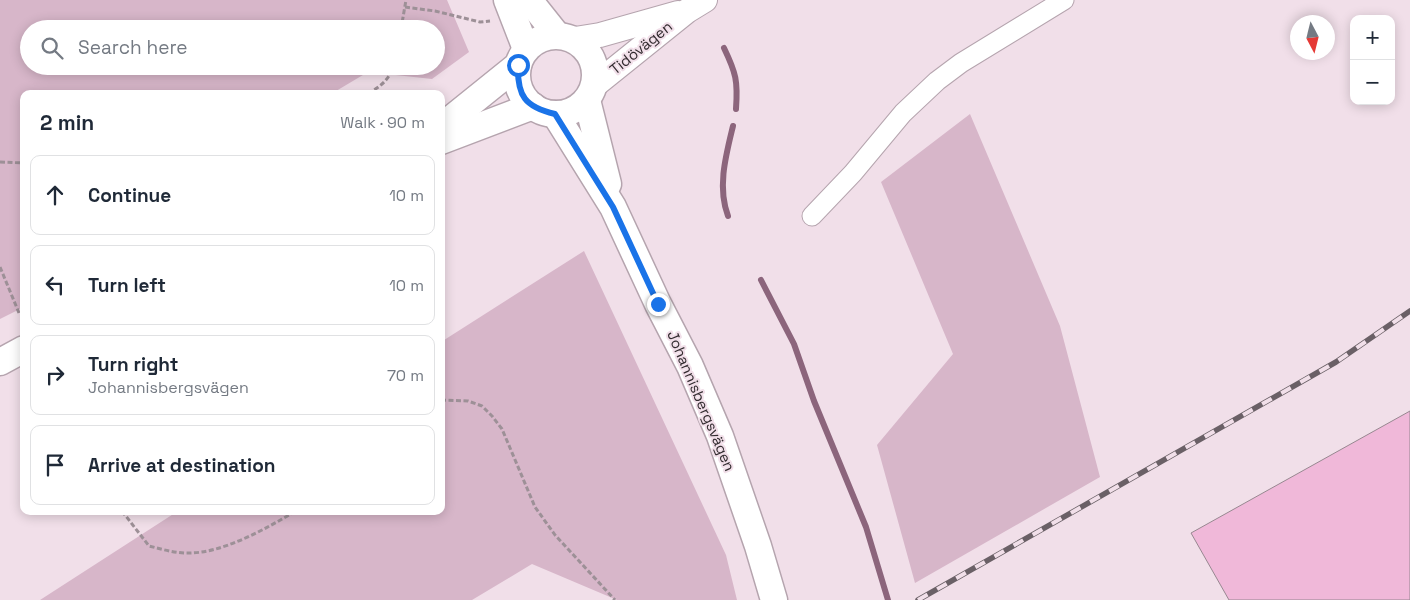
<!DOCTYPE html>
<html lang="en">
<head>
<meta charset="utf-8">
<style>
  :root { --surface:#fff; --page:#f2f2f3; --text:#1f2937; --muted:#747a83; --line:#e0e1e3 }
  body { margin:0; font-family:"Space Grotesk",sans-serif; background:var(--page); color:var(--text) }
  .controls { position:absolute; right:15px; top:15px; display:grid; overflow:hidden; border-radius:10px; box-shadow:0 2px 12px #0003 }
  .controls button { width:45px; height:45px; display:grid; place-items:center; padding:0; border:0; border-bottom:1px solid var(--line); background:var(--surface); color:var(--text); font:25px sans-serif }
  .compass { position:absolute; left:1290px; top:15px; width:45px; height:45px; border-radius:50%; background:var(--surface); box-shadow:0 2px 12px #0003; rotate:173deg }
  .stop { position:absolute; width:15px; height:15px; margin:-11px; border:4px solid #1a73e8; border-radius:50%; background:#fff }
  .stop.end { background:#1a73e8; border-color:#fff; box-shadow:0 1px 5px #0008 }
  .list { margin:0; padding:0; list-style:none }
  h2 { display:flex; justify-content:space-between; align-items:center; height:65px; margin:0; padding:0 20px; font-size:21px }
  h2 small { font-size:16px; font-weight:400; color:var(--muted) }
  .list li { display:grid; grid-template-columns:32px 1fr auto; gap:15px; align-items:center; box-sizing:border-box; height:80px; margin:0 10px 10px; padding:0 10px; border:1px solid var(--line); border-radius:10px }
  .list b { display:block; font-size:19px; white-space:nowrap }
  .list p { margin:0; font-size:16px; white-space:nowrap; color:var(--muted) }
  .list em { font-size:16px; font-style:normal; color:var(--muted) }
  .icon { flex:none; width:28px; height:28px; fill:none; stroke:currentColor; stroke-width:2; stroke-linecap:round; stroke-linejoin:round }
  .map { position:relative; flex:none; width:1410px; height:600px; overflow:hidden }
  .search { position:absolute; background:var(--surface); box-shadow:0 2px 12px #0003; left:20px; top:20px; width:425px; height:55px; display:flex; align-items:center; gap:12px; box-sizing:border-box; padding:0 18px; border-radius:28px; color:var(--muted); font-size:19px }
  .panel { position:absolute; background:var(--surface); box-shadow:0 2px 12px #0003; left:20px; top:90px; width:425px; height:425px; border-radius:10px }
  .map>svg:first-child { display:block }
  .green { fill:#d7b6c9; fill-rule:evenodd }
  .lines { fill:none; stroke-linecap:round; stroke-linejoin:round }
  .stream { stroke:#8c657c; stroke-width:6 }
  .building { fill:#f0b8d9; stroke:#978790 }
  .minor-casing { stroke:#b5a4ae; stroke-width:21 }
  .tertiary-casing { stroke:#b5a4ae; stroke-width:26 }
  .secondary-casing { stroke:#b5a4ae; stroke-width:29 }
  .path { stroke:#9d9097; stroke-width:3; stroke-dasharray:5 2.5; stroke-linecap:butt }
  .minor { stroke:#fff; stroke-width:19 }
  .tertiary { stroke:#fff; stroke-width:24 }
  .secondary { stroke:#fff; stroke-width:26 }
  .rail-casing { stroke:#6a6066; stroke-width:5.5 }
  .rail { stroke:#f1dfe9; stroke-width:4; stroke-dasharray:11; stroke-linecap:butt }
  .route { stroke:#1a73e8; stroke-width:6 }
  .labels { text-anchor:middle; stroke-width:4; stroke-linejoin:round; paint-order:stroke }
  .street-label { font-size:15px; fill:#322b2f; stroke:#f1dfe9 }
</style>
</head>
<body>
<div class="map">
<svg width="1410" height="600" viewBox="0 0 1410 600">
  <rect width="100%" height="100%" fill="#f1dfe9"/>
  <g class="green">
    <path d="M0 0H447L469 52 432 79 368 72 331 94H24V307L0 319ZM29 29H436V66H29Z"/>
    <polygon points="970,114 1060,326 1100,477 915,583 877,445 953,354 881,182"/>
    <polygon points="584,251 726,555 737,600 617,600 532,564 472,600 40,600 178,511 441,511 441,342"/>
  </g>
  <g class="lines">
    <g class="stream">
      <path d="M724 48C736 73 738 81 736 109"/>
      <path d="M728 216C717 187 726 155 733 126"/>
      <polyline points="761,280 794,344 814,401 866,527 888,600"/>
    </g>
  </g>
  <polygon class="building" points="1410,411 1410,600 1229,600 1191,533"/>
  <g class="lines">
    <defs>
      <polyline id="minor" points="812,216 853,173 903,113 937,81 961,63 1064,0"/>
      <g id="tertiary">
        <polyline points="575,39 600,35 678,13"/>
        <polyline points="595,85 687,11 705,0"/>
      </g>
      <g id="secondary">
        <polyline points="507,0 526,49"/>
        <polyline points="529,0 557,35"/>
        <circle cx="556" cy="75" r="39"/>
        <polyline points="587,100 608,184"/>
        <polyline points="555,114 613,207 658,304 690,366 720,436 758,546 774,600"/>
        <polyline points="441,127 518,65"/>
        <polyline points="441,141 533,106"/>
        <polyline points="0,362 24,349"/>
      </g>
    </defs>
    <use href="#minor" class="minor-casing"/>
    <use href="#tertiary" class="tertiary-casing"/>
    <use href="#secondary" class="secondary-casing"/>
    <g class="path">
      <polyline points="405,7 435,11 480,22 490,21"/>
      <polyline points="401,29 406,0"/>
      <path d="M368 94C380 86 389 81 393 66"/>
      <polyline points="0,162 24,163"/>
      <polyline points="0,267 19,313"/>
      <polyline points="441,400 468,401 482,406 492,416 502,429 535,507 555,535 615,600"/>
      <path d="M122 511 149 546C161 549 174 553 187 553 222 554 267 528 296 511"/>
    </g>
    <use href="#minor" class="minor"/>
    <use href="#tertiary" class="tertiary"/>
    <use href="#secondary" class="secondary"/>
    <defs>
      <polyline id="rail" points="918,600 1336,362 1410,311"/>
    </defs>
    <use href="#rail" class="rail-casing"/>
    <use href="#rail" class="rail"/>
  </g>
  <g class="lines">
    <path class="route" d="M518 65C517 96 525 107 555 114L613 207 658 304"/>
  </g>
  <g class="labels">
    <g class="street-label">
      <text transform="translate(641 48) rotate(-39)" y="5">Tidövägen</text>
      <text transform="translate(701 401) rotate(67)" y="5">Johannisbergsvägen</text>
    </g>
  </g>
</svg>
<div class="controls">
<button>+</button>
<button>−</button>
</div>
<svg class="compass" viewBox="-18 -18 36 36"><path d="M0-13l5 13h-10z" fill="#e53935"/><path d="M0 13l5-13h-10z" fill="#747a83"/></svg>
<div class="stop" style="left:518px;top:65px"></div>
<div class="stop end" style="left:658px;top:304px"></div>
<div class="search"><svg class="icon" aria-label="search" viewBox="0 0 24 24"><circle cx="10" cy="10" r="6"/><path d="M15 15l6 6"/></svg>Search here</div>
<section class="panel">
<h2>2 min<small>Walk · 90 m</small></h2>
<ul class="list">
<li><svg class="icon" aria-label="ahead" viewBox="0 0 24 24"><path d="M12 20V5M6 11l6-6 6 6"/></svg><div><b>Continue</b></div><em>10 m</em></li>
<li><svg class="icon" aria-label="left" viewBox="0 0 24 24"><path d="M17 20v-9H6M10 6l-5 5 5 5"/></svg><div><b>Turn left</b></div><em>10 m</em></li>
<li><svg class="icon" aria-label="right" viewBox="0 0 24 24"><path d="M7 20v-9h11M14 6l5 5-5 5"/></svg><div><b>Turn right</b><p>Johannisbergsvägen</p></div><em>70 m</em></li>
<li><svg class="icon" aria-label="arrive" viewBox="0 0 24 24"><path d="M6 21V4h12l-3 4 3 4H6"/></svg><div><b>Arrive at destination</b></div></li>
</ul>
</section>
</div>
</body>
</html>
